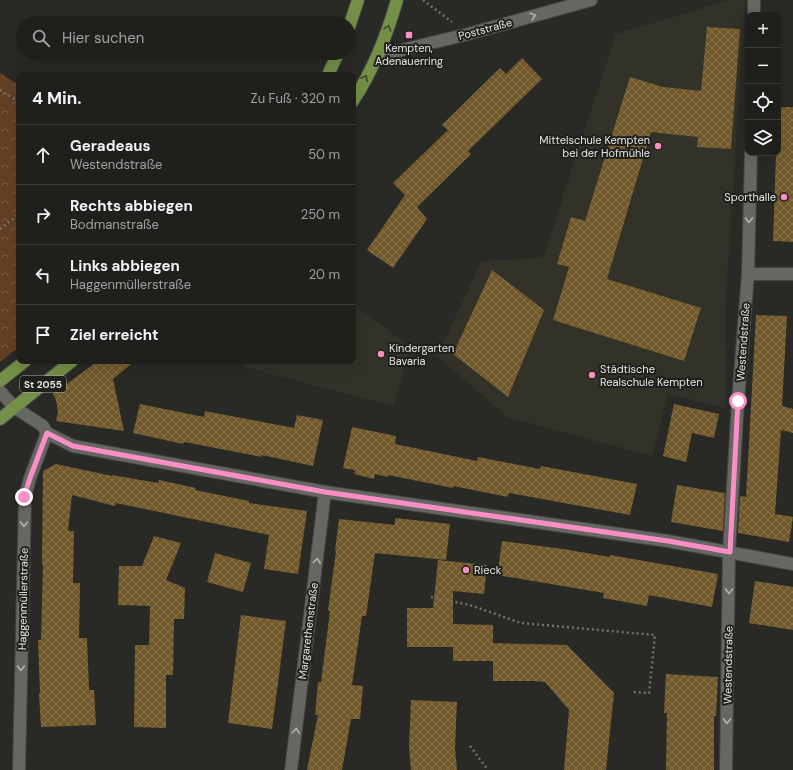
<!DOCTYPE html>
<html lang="de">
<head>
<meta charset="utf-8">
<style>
  :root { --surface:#1f1f1c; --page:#272725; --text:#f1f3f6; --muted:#a1a2a3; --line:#3c3d3b }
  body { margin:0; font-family:"DM Sans",sans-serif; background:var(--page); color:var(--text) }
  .controls { position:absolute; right:12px; top:12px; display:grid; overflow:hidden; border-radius:8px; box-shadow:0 4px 16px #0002 }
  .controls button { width:36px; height:36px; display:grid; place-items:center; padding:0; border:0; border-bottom:1px solid var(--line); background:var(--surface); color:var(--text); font:20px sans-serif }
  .stop { position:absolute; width:12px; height:12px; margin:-9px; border:3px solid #fb8fc5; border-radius:50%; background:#fff }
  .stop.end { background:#fb8fc5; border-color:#fff; box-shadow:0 1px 4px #0008 }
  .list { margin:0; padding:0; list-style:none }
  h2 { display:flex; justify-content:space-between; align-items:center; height:52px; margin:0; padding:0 16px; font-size:17px }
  h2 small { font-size:13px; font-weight:400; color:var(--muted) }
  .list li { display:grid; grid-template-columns:26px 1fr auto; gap:12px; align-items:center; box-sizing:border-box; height:60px; padding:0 16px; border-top:1px solid var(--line) }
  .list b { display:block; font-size:15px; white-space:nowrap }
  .list p { margin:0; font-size:13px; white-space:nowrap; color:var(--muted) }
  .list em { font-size:13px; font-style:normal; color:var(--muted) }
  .icon { flex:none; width:22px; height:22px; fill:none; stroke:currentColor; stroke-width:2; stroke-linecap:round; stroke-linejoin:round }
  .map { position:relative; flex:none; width:793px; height:770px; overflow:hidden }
  .search { position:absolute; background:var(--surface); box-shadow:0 4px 16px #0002; left:16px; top:16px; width:340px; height:44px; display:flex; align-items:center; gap:10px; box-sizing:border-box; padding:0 14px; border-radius:22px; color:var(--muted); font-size:15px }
  .panel { position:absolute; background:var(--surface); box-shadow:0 4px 16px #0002; left:16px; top:72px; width:340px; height:292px; border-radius:8px }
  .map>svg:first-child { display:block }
  .built { fill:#333229 }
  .park { fill:url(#park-crowns) }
  .building { fill:url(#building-cross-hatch) }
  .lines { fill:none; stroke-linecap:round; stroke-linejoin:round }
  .street-casing { stroke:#454542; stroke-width:14 }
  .primary-casing { stroke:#454542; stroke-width:14 }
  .path { stroke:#72726f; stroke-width:2.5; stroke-dasharray:2 3; stroke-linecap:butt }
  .street { stroke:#666663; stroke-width:12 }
  .primary { stroke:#748f47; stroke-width:12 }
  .oneway { stroke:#b3b3b0 }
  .oneway2 { stroke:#3d462b }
  .route { stroke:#fb8fc5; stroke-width:5 }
  .poi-dot { fill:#fb8fc5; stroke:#1f1f1c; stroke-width:1.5 }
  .labels { text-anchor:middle; stroke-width:4; stroke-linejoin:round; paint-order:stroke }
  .shield { fill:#1f1f1c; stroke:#aaaaa8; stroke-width:1 }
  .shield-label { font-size:10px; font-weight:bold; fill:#e6e6e4 }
  .street-label { font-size:11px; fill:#e6e6e4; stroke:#1f1f1c }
  .poi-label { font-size:11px; fill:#e6e6e4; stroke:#1f1f1c; text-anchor:start }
</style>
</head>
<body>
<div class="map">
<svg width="793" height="770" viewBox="0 0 793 770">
  <defs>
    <pattern id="park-crowns" width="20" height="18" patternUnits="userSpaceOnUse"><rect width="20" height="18" fill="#634024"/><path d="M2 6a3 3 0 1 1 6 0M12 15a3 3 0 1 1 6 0" fill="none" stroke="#795c44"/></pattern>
    <pattern id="building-cross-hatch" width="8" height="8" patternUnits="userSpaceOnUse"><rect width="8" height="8" fill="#71592b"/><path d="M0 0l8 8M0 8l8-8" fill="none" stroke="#85714a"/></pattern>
  </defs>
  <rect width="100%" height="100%" fill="#292926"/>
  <g class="built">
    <polygon points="731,0 745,0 725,309 726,408 668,394 652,456 507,417 437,356 482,261 543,258 616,34"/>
    <polygon points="353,304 410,347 394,406 244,367 246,361 353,361"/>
  </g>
  <polygon class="park" points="0,73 19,85 19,347 0,362"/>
  <g class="building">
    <polygon points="707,27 740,29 731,149 697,147 698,137 651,132 607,279 701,308 684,361 553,320 569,267 557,264 571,217 585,221 630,77 663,87 701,91"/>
    <polygon points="522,58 542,79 468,151 471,154 417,207 427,219 393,268 367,250 405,195 393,183 448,130 442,125 500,68 506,74"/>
    <polygon points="778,107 793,107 793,242 773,241 776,153 778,153"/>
    <polygon points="492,270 544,310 508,397 453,354"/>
    <polygon points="756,315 787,316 782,406 793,409 793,433 781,430 775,514 793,517 789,542 738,533 740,496 746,497"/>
    <polygon points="98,361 135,361 113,379 124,431 56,421 58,413 56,400 53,394"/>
    <polygon points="140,404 204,417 205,411 294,428 297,415 323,420 313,466 262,455 262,457 184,442 183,444 133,433"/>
    <polygon points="674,404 719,414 714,438 692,433 686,462 663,456"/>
    <polygon points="352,427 396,436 395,444 477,461 478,457 540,469 541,466 637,484 630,515 509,493 508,497 453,486 453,488 388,475 388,477 375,474 374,479 354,474 355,470 343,468"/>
    <polygon points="56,464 112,476 112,475 158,483 159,480 196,488 195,490 249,501 249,503 307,511 298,574 264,569 269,535 116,503 115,506 72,495 68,531 74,531 73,583 80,583 79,638 87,638 89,690 94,690 96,725 41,727 39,693 40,693 38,640 41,640 43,564 42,564 43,471"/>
    <polygon points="677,485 725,493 723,531 671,522"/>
    <polygon points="395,518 450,524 446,560 375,553 366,616 362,616 352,685 363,686 360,719 351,719 342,770 307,770 318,715 315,715 318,682 321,682 330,611 328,611 336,551 335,551 339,519 395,525"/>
    <polygon points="154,536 181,543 166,580 185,588 184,619 174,619 173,675 166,675 166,728 134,727 135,645 149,645 150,606 118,605 119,566 142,566"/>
    <polygon points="502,541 563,549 610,557 610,555 718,574 712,607 649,595 647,606 603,598 604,593 497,575"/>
    <polygon points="215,553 251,563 243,592 207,582"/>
    <polygon points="438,560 487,565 484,594 453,591 453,624 493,625 493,643 567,645 614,693 606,770 564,770 569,710 545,682 534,681 493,681 493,661 453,661 453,647 407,647 407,608 433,608"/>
    <polygon points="755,581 793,587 793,630 749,623"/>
    <polygon points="241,615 286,621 272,729 228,723"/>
    <polygon points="666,674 718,677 716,716 714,716 714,770 666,770 667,713 664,713"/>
    <polygon points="411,700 457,702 455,748 457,770 411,770 409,746"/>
  </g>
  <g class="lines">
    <defs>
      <g id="street">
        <polyline points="754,15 754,0"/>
        <polyline points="377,56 468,34 591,0"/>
        <polyline points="748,274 793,274"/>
        <polyline points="0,391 14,407 43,426 47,433 73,446 325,492 668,541 793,564"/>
        <polyline points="19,770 25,497 30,478 47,433"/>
        <polyline points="291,770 325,492"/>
        <polyline points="726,770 729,552 738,401 748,274 751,153"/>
      </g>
      <g id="primary">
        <polyline points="349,27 358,0"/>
        <polyline points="328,75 338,53"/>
        <path d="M353 101C373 70 387 35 397 0"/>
        <polyline points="0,381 25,361"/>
        <polyline points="0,419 72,361"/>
      </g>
    </defs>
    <use href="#street" class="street-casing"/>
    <use href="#primary" class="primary-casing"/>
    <g class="path">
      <polyline points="423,0 452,22"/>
      <polyline points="0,90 19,102"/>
      <polyline points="0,229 19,214"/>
      <polyline points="431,597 470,605 521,623 655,635 649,693 632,692"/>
      <polyline points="470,746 488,770"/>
    </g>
    <use href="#street" class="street"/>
    <use href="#primary" class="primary"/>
  </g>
  <defs><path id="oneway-chevron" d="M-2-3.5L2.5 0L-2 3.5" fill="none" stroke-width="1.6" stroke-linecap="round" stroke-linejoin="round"/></defs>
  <g class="oneway">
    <use href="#oneway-chevron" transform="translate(533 16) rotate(-16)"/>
    <use href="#oneway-chevron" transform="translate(749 220) rotate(91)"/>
    <use href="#oneway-chevron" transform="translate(24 524) rotate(91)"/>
    <use href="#oneway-chevron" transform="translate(317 561) rotate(-83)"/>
    <use href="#oneway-chevron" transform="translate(729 591) rotate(91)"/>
    <use href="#oneway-chevron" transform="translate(21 668) rotate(91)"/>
    <use href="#oneway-chevron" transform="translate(727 721) rotate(91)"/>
    <use href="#oneway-chevron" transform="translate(296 731) rotate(-83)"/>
  </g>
  <g class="oneway2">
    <use href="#oneway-chevron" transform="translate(388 28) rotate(-71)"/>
    <use href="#oneway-chevron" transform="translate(365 78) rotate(-62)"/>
  </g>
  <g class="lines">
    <polyline class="route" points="24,497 30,478 47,433 73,446 325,492 668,541 730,552 738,401"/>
  </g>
  <g class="poi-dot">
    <rect x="405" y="31" width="8" height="8" rx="2"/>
    <circle cx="658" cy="146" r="4"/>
    <circle cx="784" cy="197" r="4"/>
    <circle cx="381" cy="354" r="4"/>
    <circle cx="592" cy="375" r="4"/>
    <circle cx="466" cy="570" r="4"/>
  </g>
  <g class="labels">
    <rect class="shield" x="20" y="376" width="46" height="16" rx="3"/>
    <g class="shield-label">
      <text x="43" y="388">St 2055</text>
    </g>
    <g class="street-label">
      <text transform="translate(485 29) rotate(-15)" y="4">Poststraße</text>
      <text transform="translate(743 342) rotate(-86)" y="4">Westendstraße</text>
      <text transform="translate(23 599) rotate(-89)" y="4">Haggenmüllerstraße</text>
      <text transform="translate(308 631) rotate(-83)" y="4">Margarethenstraße</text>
      <text transform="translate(728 665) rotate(-89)" y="4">Westendstraße</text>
    </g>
    <g class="poi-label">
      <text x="409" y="52" text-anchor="middle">Kempten,<tspan x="409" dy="13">Adenauerring</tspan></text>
      <text x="650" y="144" text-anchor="end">Mittelschule Kempten<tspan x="650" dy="13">bei der Hofmühle</tspan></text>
      <text x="776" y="201" text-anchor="end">Sporthalle</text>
      <text x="389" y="352">Kindergarten<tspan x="389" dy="13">Bavaria</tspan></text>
      <text x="600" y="373">Städtische<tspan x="600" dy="13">Realschule Kempten</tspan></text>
      <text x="474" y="574">Rieck</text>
    </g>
  </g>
</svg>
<div class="controls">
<button>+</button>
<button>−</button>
<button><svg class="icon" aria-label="locate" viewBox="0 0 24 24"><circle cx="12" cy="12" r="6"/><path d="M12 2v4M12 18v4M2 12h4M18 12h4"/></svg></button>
<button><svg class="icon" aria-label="layers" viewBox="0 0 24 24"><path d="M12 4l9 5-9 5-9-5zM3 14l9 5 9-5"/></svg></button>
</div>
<div class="stop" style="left:738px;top:401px"></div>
<div class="stop end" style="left:24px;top:497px"></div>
<div class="search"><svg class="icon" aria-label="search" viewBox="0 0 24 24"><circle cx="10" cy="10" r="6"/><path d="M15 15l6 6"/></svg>Hier suchen</div>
<section class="panel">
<h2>4 Min.<small>Zu Fuß · 320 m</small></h2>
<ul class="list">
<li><svg class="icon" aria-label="ahead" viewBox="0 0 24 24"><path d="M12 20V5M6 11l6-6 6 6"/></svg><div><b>Geradeaus</b><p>Westendstraße</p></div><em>50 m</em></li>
<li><svg class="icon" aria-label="right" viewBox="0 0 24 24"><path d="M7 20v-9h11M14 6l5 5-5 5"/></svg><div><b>Rechts abbiegen</b><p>Bodmanstraße</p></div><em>250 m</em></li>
<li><svg class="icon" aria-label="left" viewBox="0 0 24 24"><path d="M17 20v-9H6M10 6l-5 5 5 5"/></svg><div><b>Links abbiegen</b><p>Haggenmüllerstraße</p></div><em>20 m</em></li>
<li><svg class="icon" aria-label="arrive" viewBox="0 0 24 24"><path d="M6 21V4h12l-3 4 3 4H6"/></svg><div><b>Ziel erreicht</b></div></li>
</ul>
</section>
</div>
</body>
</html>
